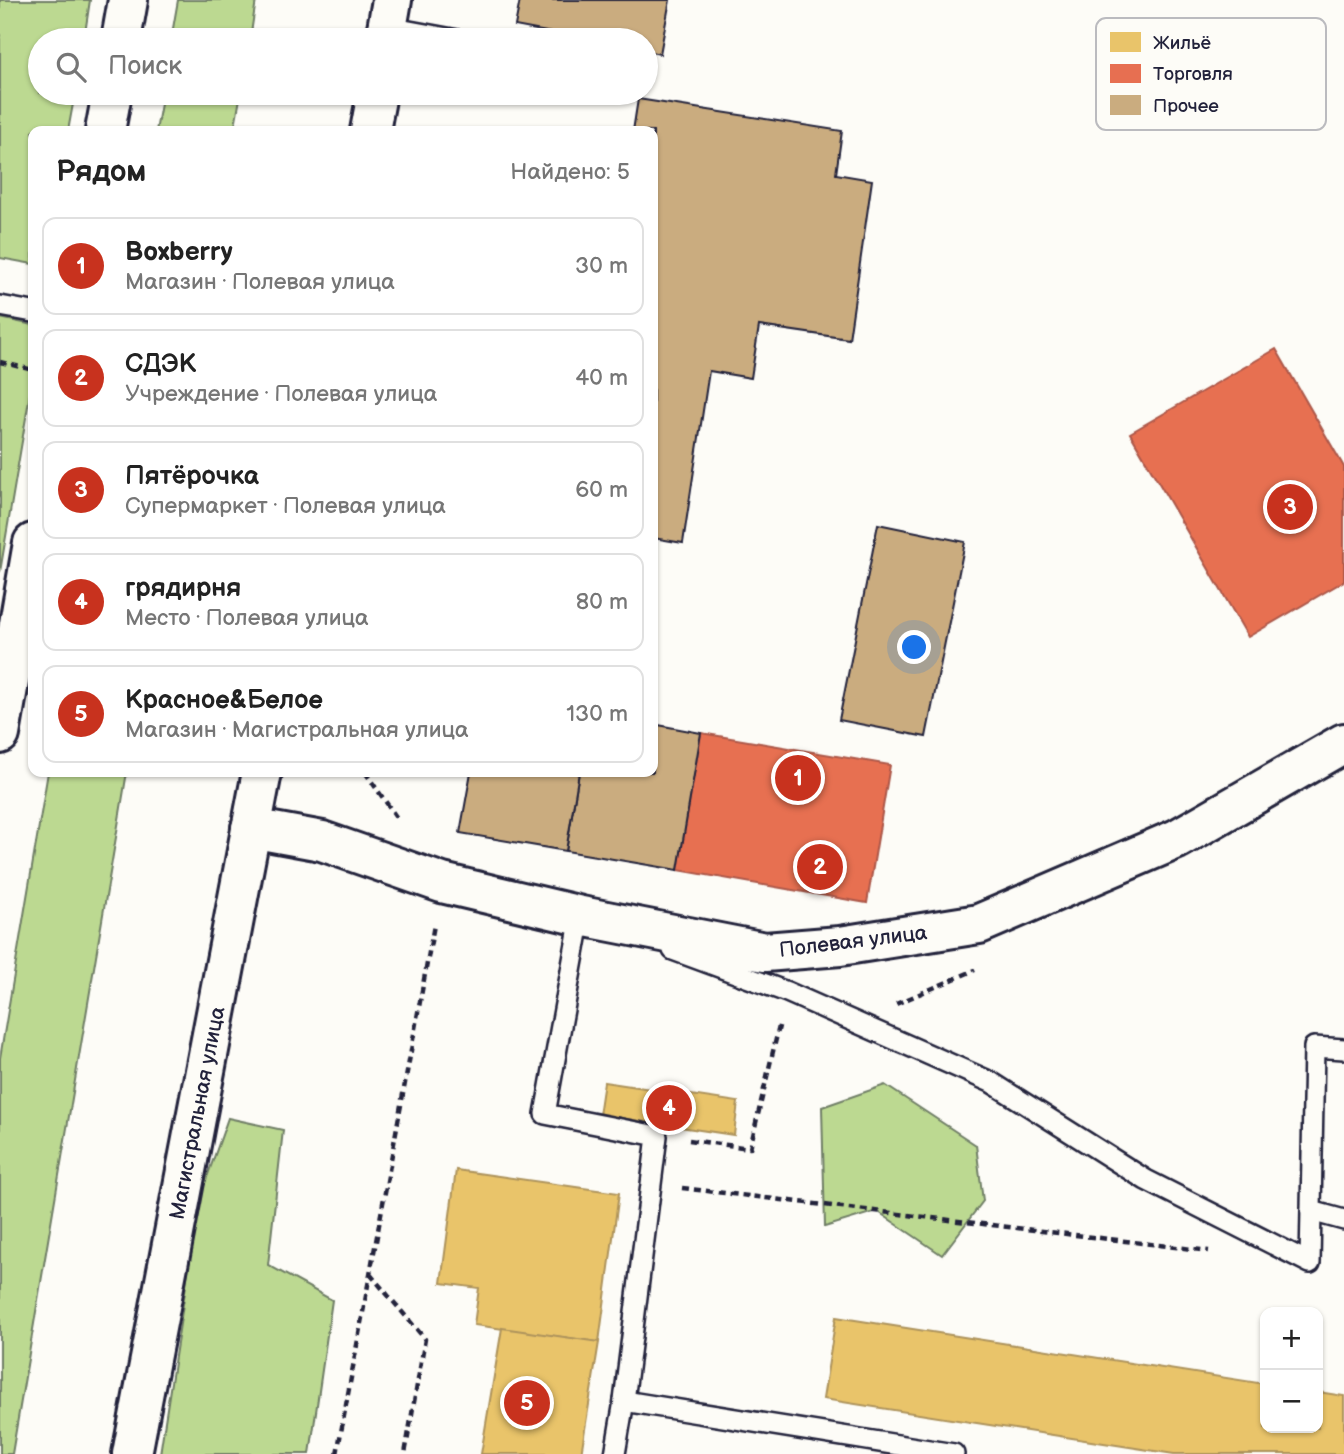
<!DOCTYPE html>
<html lang="ru">
<head>
<meta charset="utf-8">
<style>
  :root { --surface:#fff; --page:#f2f2f2; --text:#222; --muted:#767676; --line:#e0e0e0; --accent:#c8321e }
  body { margin:0; font-family:"Balsamiq Sans",sans-serif; background:var(--page); color:var(--text) }
  .controls { position:absolute; right:21px; bottom:21px; display:grid; overflow:hidden; border-radius:14px; box-shadow:0 2px 5px #0004 }
  .controls button { width:63px; height:63px; display:grid; place-items:center; padding:0; border:0; border-bottom:2px solid var(--line); background:var(--surface); color:var(--text); font:35px sans-serif }
  .you { position:absolute; left:915px; top:648px; width:24px; height:24px; margin:-18px; border:5px solid #fff; border-radius:50%; background:#1a73e8; box-shadow:0 0 0 10px #1a73e833 }
  .badge { display:grid; place-items:center; width:46px; height:46px; border-radius:50%; background:var(--accent); color:#fff; font-size:23px; font-weight:700 }
  .pin { position:absolute; translate:-50% -50%; border:4px solid #fff; box-shadow:0 2px 7px #0006 }
  .list { margin:0; padding:0; list-style:none }
  h2 { display:flex; justify-content:space-between; align-items:center; height:91px; margin:0; padding:0 28px; font-size:30px }
  h2 small { font-size:23px; font-weight:400; color:var(--muted) }
  .list li { display:grid; grid-template-columns:46px 1fr auto; gap:21px; align-items:center; box-sizing:border-box; height:98px; margin:0 14px 14px; padding:0 14px; border:2px solid var(--line); border-radius:14px }
  .list b { display:block; font-size:26px; white-space:nowrap }
  .list p { margin:0; font-size:23px; white-space:nowrap; color:var(--muted) }
  .list em { font-size:23px; font-style:normal; color:var(--muted) }
  .icon { flex:none; width:38px; height:38px; fill:none; stroke:currentColor; stroke-width:2; stroke-linecap:round; stroke-linejoin:round }
  .map { position:relative; flex:none; width:1344px; height:1454px; overflow:hidden }
  .search { position:absolute; background:var(--surface); box-shadow:0 2px 5px #0004; left:28px; top:28px; width:630px; height:77px; display:flex; align-items:center; gap:18px; box-sizing:border-box; padding:0 24px; border-radius:38px; color:var(--muted); font-size:26px }
  .panel { position:absolute; background:var(--surface); box-shadow:0 2px 5px #0004; left:28px; top:126px; width:630px; height:651px; border-radius:14px }
  .map>svg:first-child { display:block }
  .green { fill:#bcd991; stroke:#6f7e66; stroke-width:2 }
  .homes { fill:#e9c46a; stroke:#ad935c; stroke-width:2 }
  .shops { fill:#e76f51; stroke:#ac584a; stroke-width:2 }
  .building { fill:#caac7f; stroke:#22223b; stroke-width:2 }
  .lines { fill:none; stroke-linecap:round; stroke-linejoin:round }
  .service-casing { stroke:#22223b; stroke-width:24 }
  .minor-casing { stroke:#22223b; stroke-width:44 }
  .secondary-casing { stroke:#22223b; stroke-width:44 }
  .path { stroke:#22223b; stroke-width:4.5; stroke-dasharray:7 5; stroke-linecap:butt }
  .service { stroke:#fdfcf7; stroke-width:19 }
  .minor { stroke:#fdfcf7; stroke-width:38 }
  .secondary { stroke:#fdfcf7; stroke-width:38 }
  .labels { text-anchor:middle; stroke-width:7; stroke-linejoin:round; paint-order:stroke }
  .street-label { font-size:21px; fill:#22223b; stroke:#fdfcf7 }
  .key { fill:#fdfcf7; stroke:#bbbbbf; stroke-width:2 }
  .key-label { font-size:19px; fill:#22223b }
</style>
</head>
<body>
<div class="map">
<svg width="1344" height="1454" viewBox="0 0 1344 1454">
  <rect width="100%" height="100%" fill="#fdfcf7"/>
  <filter id="ink" filterUnits="userSpaceOnUse"><feTurbulence type="fractalNoise" baseFrequency=".0143" numOctaves="2"/><feDisplacementMap in="SourceGraphic" scale="14" xChannelSelector="R" yChannelSelector="G"/><feConvolveMatrix kernelMatrix="1 2 1 2 8 2 1 2 1" color-interpolation-filters="sRGB"/></filter>
  <g filter="url(#ink)">
    <g class="green">
      <polygon points="0,0 90,0 84,40 40,40 40,93 75,93 68,131 33,131 33,264 0,258"/>
      <polygon points="178,0 256,0 250,40 171,40"/>
      <polygon points="163,93 241,93 234,131 156,131"/>
      <polygon points="0,318 33,325 33,376 0,572"/>
      <polygon points="48,772 127,772 12,1454 0,1454 0,1058"/>
      <polygon points="885,1085 976,1145 983,1201 942,1255 877,1211 825,1227 822,1107"/>
      <polygon points="228,1118 283,1130 268,1265 332,1300 310,1454 160,1454 199,1200"/>
    </g>
    <g class="homes">
      <polygon points="604,1082 738,1102 734,1135 599,1115"/>
      <polygon points="456,1170 619,1193 599,1342 474,1325 479,1288 441,1283"/>
      <polygon points="836,1317 1265,1384 1265,1428 1318,1428 1318,1392 1344,1396 1344,1454 1174,1454 823,1399"/>
      <polygon points="502,1328 599,1342 581,1454 481,1454"/>
    </g>
    <g class="shops">
      <polygon points="1276,349 1344,467 1344,581 1248,637 1130,433"/>
      <polygon points="701,733 890,765 867,903 678,870"/>
    </g>
    <g class="building">
      <polygon points="520,0 670,0 660,54 646,51 646,40 589,40 515,26"/>
      <polygon points="638,99 842,131 836,174 872,180 849,339 759,326 751,378 709,371 683,543 653,538 653,131 633,131"/>
      <polygon points="878,524 965,542 926,737 839,720"/>
      <polygon points="653,724 701,733 678,870 566,851 579,772 653,772"/>
      <polygon points="471,772 579,772 566,851 460,833"/>
    </g>
    <g class="lines">
      <defs>
        <g id="service">
          <polyline points="388,27 458,40"/>
          <polyline points="0,306 33,312"/>
          <polyline points="586,917 581,916 545,1114 657,1136 624,1401"/>
          <polyline points="673,950 787,992 991,1082 1146,1180 1310,1263 1314,1047 1344,1049"/>
          <polyline points="1311,1211 1344,1220"/>
          <polyline points="615,1454 624,1401 954,1454"/>
        </g>
        <g id="minor">
          <polyline points="121,40 128,0"/>
          <polyline points="105,131 112,93"/>
          <polyline points="0,734 33,543"/>
          <polyline points="251,828 322,841 442,883 581,916 765,952 840,946 979,924 1177,839 1344,743"/>
        </g>
        <g id="secondary">
          <polyline points="385,40 392,0"/>
          <polyline points="370,131 377,93"/>
          <polyline points="132,1454 262,772"/>
        </g>
      </defs>
      <use href="#service" class="service-casing"/>
      <use href="#minor" class="minor-casing"/>
      <use href="#secondary" class="secondary-casing"/>
      <g class="path">
        <polyline points="0,362 33,370"/>
        <polyline points="365,772 399,821"/>
        <polyline points="896,1004 975,970"/>
        <polyline points="689,1140 750,1148 780,1022"/>
        <polyline points="682,1188 1209,1251"/>
        <polyline points="370,1274 425,1339 405,1454"/>
        <polyline points="337,1454 434,925"/>
      </g>
      <use href="#service" class="service"/>
      <use href="#minor" class="minor"/>
      <use href="#secondary" class="secondary"/>
    </g>
  </g>
  <g class="labels">
    <g class="street-label">
      <text transform="translate(853 941) rotate(-7)" y="7">Полевая улица</text>
      <text transform="translate(197 1113) rotate(-79)" y="7">Магистральная улица</text>
    </g>
  </g>
  <rect x="1096" y="18" width="230" height="112" rx="10" class="key"/>
  <rect x="1110" y="32" width="31" height="20" fill="#e9c46a"/>
  <rect x="1110" y="64" width="31" height="19" fill="#e76f51"/>
  <rect x="1110" y="95" width="31" height="20" fill="#caac7f"/>
  <g class="key-label">
    <text x="1153" y="49">Жильё</text>
    <text x="1153" y="80">Торговля</text>
    <text x="1153" y="112">Прочее</text>
  </g>
</svg>
<div class="controls">
<button>+</button>
<button>−</button>
</div>
<div class="you"></div>
<div class="pin badge" style="left:798px;top:778px">1</div>
<div class="pin badge" style="left:820px;top:867px">2</div>
<div class="pin badge" style="left:1290px;top:507px">3</div>
<div class="pin badge" style="left:669px;top:1108px">4</div>
<div class="pin badge" style="left:527px;top:1403px">5</div>
<div class="search"><svg class="icon" aria-label="search" viewBox="0 0 24 24"><circle cx="10" cy="10" r="6"/><path d="M15 15l6 6"/></svg>Поиск</div>
<section class="panel">
<h2>Рядом<small>Найдено: 5</small></h2>
<ul class="list">
<li><span class="badge">1</span><div><b>Boxberry</b><p>Магазин · Полевая улица</p></div><em>30 m</em></li>
<li><span class="badge">2</span><div><b>СДЭК</b><p>Учреждение · Полевая улица</p></div><em>40 m</em></li>
<li><span class="badge">3</span><div><b>Пятёрочка</b><p>Супермаркет · Полевая улица</p></div><em>60 m</em></li>
<li><span class="badge">4</span><div><b>грядирня</b><p>Место · Полевая улица</p></div><em>80 m</em></li>
<li><span class="badge">5</span><div><b>Красное&amp;Белое</b><p>Магазин · Магистральная улица</p></div><em>130 m</em></li>
</ul>
</section>
</div>
</body>
</html>
